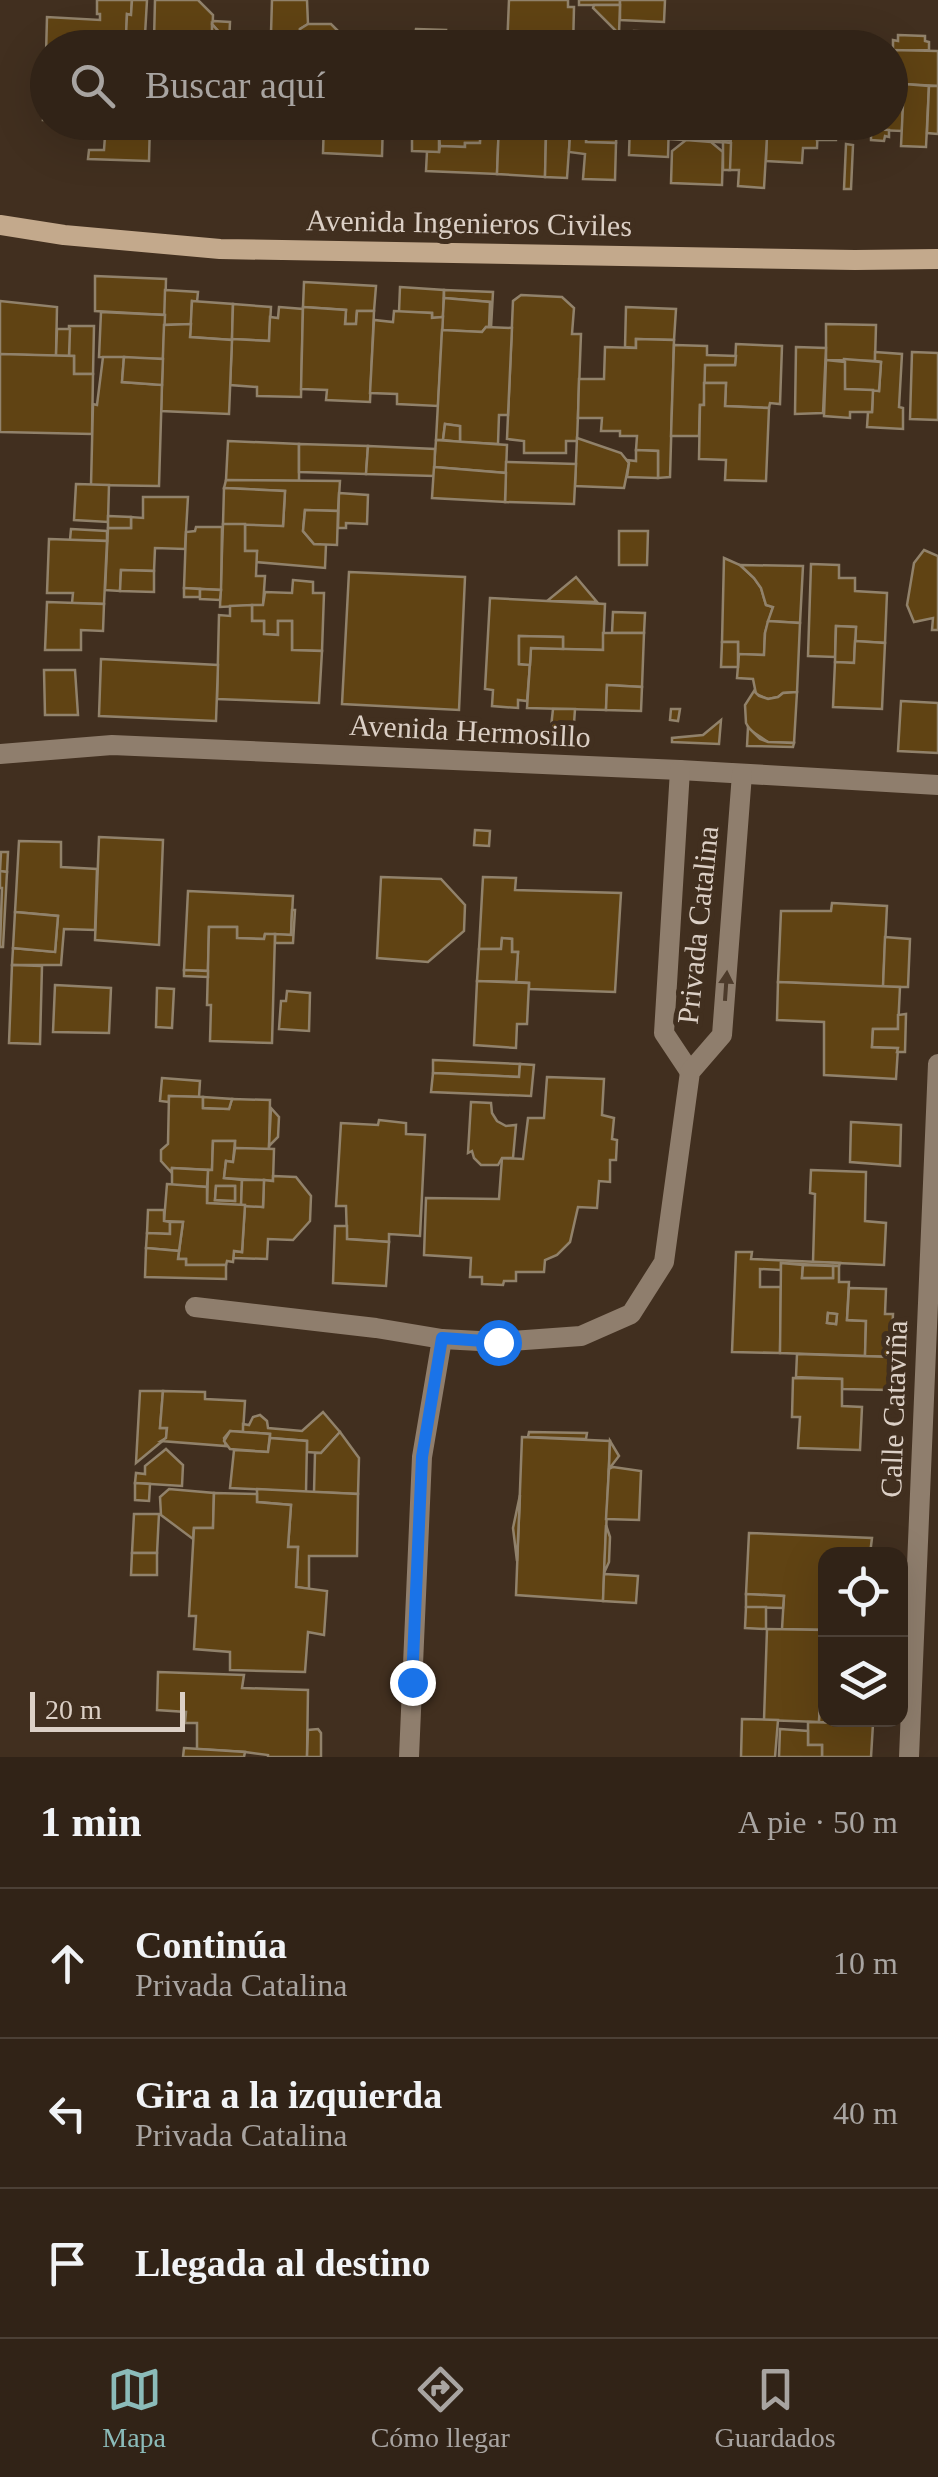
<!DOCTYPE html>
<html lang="es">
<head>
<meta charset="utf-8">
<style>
  :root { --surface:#312317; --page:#3d2f24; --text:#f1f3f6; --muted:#a8a4a1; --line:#4c4036; --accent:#8bbbb9 }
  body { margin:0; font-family:"Times New Roman",serif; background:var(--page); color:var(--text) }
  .controls { position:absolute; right:30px; bottom:30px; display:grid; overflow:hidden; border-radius:20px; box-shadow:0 10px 40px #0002 }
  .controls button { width:90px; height:90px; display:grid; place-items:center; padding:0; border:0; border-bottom:2px solid var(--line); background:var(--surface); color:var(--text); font:50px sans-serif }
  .scale { position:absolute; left:30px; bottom:25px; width:155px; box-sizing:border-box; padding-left:10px; border:5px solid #dcd0c6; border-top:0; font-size:28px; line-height:35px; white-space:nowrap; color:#dcd0c6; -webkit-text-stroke:8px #412f1f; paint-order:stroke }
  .stop { position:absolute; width:30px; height:30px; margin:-22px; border:8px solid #1a73e8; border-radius:50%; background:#fff }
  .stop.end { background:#1a73e8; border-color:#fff; box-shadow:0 2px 10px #0008 }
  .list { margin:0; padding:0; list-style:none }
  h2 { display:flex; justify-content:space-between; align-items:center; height:130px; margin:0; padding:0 40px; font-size:42px }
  h2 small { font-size:32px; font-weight:400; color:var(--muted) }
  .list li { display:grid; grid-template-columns:65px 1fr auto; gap:30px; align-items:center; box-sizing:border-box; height:150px; padding:0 40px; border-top:2px solid var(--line) }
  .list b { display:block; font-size:38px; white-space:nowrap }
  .list p { margin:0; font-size:32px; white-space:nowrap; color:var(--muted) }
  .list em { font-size:32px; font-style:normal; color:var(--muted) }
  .icon { flex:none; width:55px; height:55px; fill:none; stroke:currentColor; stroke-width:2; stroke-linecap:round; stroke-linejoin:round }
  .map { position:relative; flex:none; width:938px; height:1757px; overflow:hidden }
  .search { position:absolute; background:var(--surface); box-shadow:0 10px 40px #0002; left:30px; right:30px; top:30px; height:110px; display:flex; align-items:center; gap:25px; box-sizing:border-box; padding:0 35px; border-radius:55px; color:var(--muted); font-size:38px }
  .sheet { height:580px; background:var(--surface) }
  nav { display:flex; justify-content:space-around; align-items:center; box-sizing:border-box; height:140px; border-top:2px solid var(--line); background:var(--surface); font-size:28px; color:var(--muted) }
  nav a { display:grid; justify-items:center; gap:5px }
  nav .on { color:var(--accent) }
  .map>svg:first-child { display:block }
  .building { fill:#604313; stroke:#91826b; stroke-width:2.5; fill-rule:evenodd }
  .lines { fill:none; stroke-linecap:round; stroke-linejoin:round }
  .street { stroke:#8f7e6d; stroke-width:20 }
  .secondary { stroke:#c3a98c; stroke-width:20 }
  .oneway { fill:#4d3b2b }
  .route { stroke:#1a73e8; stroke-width:12 }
  .labels { text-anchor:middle; stroke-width:10; stroke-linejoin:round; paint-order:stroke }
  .street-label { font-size:30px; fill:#dcd0c6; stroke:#412f1f }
</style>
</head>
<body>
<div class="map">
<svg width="938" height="1757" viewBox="0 0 938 1757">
  <rect width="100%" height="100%" fill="#412f1f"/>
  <g class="building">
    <polygon points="97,0 132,0 131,15 127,14 126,48 48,48 48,55 46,55 47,17 100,20 100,14 97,14"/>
    <polygon points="132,0 147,0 145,35 126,35 127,14 131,15"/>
    <polygon points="155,0 198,0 213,15 212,43 154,40"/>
    <polygon points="272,0 307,0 308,24 300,29 300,34 271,33"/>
    <polygon points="509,0 568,0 568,7 574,7 573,48 507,48"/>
    <rect x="579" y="0" width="41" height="5"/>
    <polygon points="620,0 665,0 664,22 620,20"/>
    <polygon points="594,5 620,5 619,34 593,8"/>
    <polygon points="213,21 230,22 229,43 212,24"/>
    <polygon points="212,24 233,48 154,48 154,40 212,43"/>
    <polygon points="308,24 331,24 338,31 339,34 373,37 372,48 270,48 271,33 300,34 300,29"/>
    <polygon points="416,29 446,30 445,37 472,38 471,48 387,48 387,41 414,42"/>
    <polygon points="634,31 736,35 735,48 633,48"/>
    <polygon points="898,35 925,36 925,41 929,42 929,50 893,51 893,40 898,41"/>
    <polygon points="472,38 502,40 502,48 471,48"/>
    <polygon points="890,50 938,51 938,86 904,84 902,131 853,129 853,122 890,122"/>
    <polygon points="42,55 48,55 48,72 41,71"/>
    <polygon points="45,72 48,72 48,120 43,120 45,99 37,99 38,86 45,86"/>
    <polygon points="904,84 929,86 926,147 901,146"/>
    <polygon points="929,86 938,86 938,134 927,133"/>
    <polygon points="106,122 150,122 149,161 88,159 89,150 104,150"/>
    <polygon points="267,122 324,122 316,124 316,130 294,130 287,137 266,135"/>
    <polygon points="324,122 383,122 382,156 323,153"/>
    <polygon points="383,122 481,122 480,143 465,143 465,147 440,146 439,136 383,136"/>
    <polygon points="481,122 499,122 497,174 426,171 427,151 439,152 440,146 465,147 465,143 480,143"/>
    <polygon points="535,122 587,122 586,136 535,133"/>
    <polygon points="587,122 617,122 616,143 586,142"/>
    <polygon points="630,122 669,122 668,157 629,155"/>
    <polygon points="672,122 695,122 694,139 731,140 731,143 669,139"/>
    <polygon points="695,122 732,122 731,140 694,139"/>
    <polygon points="767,122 816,122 815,125 818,124 817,148 803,148 802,163 766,161"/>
    <polygon points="816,122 847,122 847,130 837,129 836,140 817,140 818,124 815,125"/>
    <polygon points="499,123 535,126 535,133 546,134 545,177 497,174"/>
    <polygon points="871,129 889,130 889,137 885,136 884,141 871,140"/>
    <polygon points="546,134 570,135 567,178 545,177"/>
    <polygon points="415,135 439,136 439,152 412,151 412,137"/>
    <polygon points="570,135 586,136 586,142 616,143 615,180 583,179 585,154 569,152"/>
    <polygon points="731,136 767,137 764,188 738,186 739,170 729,170"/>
    <polygon points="686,140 711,142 723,152 722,185 671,183 672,151"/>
    <polygon points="723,142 731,143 730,170 723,170"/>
    <polygon points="846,144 853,145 851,189 844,189"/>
    <polygon points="95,276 166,279 165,315 95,311"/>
    <polygon points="304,282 376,286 374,311 357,311 356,324 345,324 346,310 303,307"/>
    <polygon points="400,287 444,290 443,317 432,318 432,313 399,312"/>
    <polygon points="165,290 198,292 197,302 192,301 191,324 164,325"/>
    <polygon points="444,290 493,292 491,328 489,327 490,302 444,298"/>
    <polygon points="521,295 562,297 574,308 572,334 581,334 577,441 566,441 566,453 524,453 524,441 507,439 513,301"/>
    <polygon points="444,298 490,302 489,327 486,327 482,332 442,330"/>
    <polygon points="0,301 57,307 56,356 0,354"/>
    <polygon points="192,301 233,304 232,340 190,337"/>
    <polygon points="233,304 271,307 269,341 232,339"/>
    <polygon points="279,307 303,309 301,397 257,396 257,387 230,385 232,339 269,341 270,317 278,318"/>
    <polygon points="303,307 346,310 345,324 356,324 357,311 374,311 370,402 326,400 327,390 301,389"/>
    <polygon points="626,307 676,309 674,340 636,339 636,348 625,347"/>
    <polygon points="394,311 432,313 432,318 443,317 438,406 397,404 397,394 370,393 374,320 393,322"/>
    <polygon points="101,312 165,315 163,359 99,357"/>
    <polygon points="191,324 190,337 232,340 229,414 161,411 164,325"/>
    <polygon points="826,324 876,325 875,361 826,360"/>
    <polygon points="69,326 94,326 93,374 74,374 74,356 69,356"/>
    <polygon points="486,327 512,328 508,415 499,415 498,444 460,442 460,426 445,424 443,440 436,440 442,330 482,332"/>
    <polygon points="57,329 70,329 69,356 56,356"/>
    <polygon points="636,339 674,340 670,477 658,478 658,451 636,450 637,436 620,436 620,431 601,431 602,418 578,418 579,379 604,379 605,347 636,348"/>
    <polygon points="736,344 782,346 780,404 770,403 769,408 725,406 726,383 704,383 705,365 735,365"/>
    <polygon points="674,345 707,346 707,355 736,356 735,365 705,365 704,405 700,405 699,436 671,436"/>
    <polygon points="796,347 826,348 823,413 795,414"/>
    <polygon points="875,352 902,354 899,407 903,408 903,429 867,427 868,412 872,412 873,390 879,391 881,362 875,361"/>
    <polygon points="912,352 938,353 938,420 910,419"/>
    <polygon points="0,354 74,356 74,374 93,374 92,434 0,432"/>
    <polygon points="103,357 124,357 122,382 162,385 159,486 91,485 93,404 97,405"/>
    <polygon points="124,357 163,359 162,385 122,382"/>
    <polygon points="844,359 881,362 879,391 845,389"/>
    <polygon points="826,360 845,362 845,389 873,390 872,412 850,412 850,418 824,416"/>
    <polygon points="704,383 726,383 725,406 769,408 766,481 725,480 726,460 699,459 700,405 704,405"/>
    <polygon points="445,424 460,426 460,442 443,440"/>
    <polygon points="577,438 621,453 629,463 624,488 575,486"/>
    <polygon points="436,440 507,445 506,473 434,467"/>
    <polygon points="228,441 299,444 299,481 226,480"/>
    <polygon points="299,444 368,446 366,474 299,472"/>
    <polygon points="368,446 435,449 434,476 366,474"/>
    <polygon points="636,450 658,451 658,478 627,477 629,463 627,460 636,461"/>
    <polygon points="506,462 576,464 574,504 505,502"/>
    <polygon points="434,467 506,473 505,502 432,498"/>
    <polygon points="226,480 340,481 338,511 305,510 303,531 314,544 326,544 325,568 256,562 257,551 245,551 245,524 283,526 285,491 224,488"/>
    <polygon points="76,484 109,485 108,522 74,520"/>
    <polygon points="224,488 285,491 283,526 223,524"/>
    <polygon points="339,493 368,495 367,524 346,523 346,528 338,528"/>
    <polygon points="143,497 188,497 185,549 155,548 154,571 121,570 120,591 105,590 108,528 131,528 131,517 143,518"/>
    <polygon points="305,510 338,511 337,545 314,544 303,531"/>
    <polygon points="108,516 131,517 131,528 108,528"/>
    <polygon points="223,524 245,524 245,551 257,551 256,576 265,576 263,605 220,607"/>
    <polygon points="196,527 222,527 221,590 184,588 186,532 195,531"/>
    <polygon points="71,529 107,531 107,541 70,540"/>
    <polygon points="619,531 648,531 647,565 619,565"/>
    <polygon points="49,539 107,541 104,604 72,603 73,593 47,593"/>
    <polygon points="924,550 938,556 938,630 932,630 933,618 914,622 907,605 914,563"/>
    <polygon points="724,558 740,565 754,578 761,588 766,605 773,607 765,633 764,655 738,654 738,642 722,642"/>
    <polygon points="811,564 839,565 839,578 855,578 855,591 887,593 885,643 855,641 856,627 836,626 835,657 808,656"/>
    <polygon points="740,565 803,566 800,623 768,621 773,607 766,605 761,588 754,578"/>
    <polygon points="121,570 154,571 154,592 120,591"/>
    <polygon points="349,572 465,577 459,710 342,704"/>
    <polygon points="576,577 597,602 547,601"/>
    <polygon points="293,580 313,582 313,593 324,593 322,651 292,650 292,621 278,621 278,635 264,634 264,621 252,621 252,605 263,605 265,592 292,593"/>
    <polygon points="184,588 200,589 200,597 184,597"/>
    <polygon points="200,589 221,590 220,600 200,599"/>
    <polygon points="490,598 605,604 603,650 563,649 563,637 519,636 519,664 530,665 527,701 518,700 518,708 492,706 493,690 485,689"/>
    <polygon points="47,602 104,604 103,631 81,630 81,650 45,650"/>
    <polygon points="252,605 252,621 264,621 264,634 278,635 278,621 292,621 292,650 322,651 319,703 217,699 219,615 230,616 230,606"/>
    <polygon points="613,612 645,613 644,633 612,633"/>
    <polygon points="768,621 800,623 797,692 783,693 778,697 768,699 756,694 753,679 737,678 739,654 764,655 765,633"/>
    <polygon points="836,626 856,627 854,663 835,662"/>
    <polygon points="603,633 644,633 642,687 607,685 606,710 527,708 531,648 603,650"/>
    <polygon points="519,636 563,637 563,649 531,648 530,665 519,664"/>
    <polygon points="855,641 885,643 882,709 833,707 835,662 854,663"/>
    <polygon points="722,642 738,642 738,667 721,667"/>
    <polygon points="101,659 218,665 216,721 99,716"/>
    <polygon points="44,670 75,670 78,715 45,715"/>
    <polygon points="607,685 642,687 641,711 606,710"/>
    <polygon points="754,691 759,696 768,699 778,697 783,693 797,692 794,743 768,742 750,730 746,723 745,705"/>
    <polygon points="901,701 938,703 938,753 898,751"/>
    <polygon points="553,709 575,709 573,738 550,736"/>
    <polygon points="671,709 680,709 678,721 670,720"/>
    <polygon points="721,720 719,744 672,742 672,738 703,735"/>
    <polygon points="748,727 760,739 768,742 794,743 793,747 747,746"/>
    <polygon points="475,830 490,831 489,846 474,845"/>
    <polygon points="99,837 163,840 159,945 95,940"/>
    <polygon points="19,841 61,842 61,867 97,869 95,930 64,929 61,965 12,965 13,948 55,952 58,916 15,912"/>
    <polygon points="1,852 8,852 7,872 0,871"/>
    <polygon points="0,871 7,872 3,947 0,947 2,888 0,888"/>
    <polygon points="381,877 441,879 465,905 464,931 428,962 377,958"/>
    <polygon points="483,877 516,878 515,890 621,893 615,992 529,989 529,983 516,982 518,952 512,952 512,939 502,938 501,949 479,949"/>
    <polygon points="188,891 293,896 291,935 265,934 264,939 237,938 237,927 209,927 208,971 184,970"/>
    <polygon points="832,903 887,906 883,987 778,982 781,911 831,911"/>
    <polygon points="292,910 295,910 293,943 275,943 275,934 291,935"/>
    <polygon points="15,912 58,916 55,952 13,948"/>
    <polygon points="209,927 237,927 237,938 264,939 265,934 275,934 272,1043 210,1041 211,1005 207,1005"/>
    <polygon points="885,937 910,939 908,987 883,987"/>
    <polygon points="502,938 512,939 512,952 518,952 516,982 477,981 479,949 501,949"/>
    <polygon points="12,965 42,966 40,1044 9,1043"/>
    <polygon points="184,970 208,971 208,977 184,976"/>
    <polygon points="477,981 529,983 527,1024 517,1024 516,1048 474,1045"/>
    <polygon points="778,982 900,987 898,1029 873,1029 872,1047 898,1048 896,1079 824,1075 824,1022 777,1020"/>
    <polygon points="55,985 111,988 109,1033 53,1032"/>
    <polygon points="157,988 174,989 172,1028 156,1027"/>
    <polygon points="287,991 310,993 309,1031 279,1029 281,1001 286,1001"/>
    <polygon points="906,1014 905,1052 897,1052 898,1048 872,1047 873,1029 898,1029 898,1015"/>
    <polygon points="433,1060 520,1064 519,1077 433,1073"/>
    <polygon points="520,1064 534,1065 531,1096 431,1092 433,1073 519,1077"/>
    <polygon points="547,1077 604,1079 602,1115 614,1118 612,1139 617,1140 616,1160 610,1160 610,1182 599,1181 597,1208 578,1207 570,1242 557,1255 545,1260 544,1272 516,1272 516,1281 504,1281 503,1285 482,1284 482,1277 470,1277 471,1258 424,1255 426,1198 499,1199 502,1158 523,1159 528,1118 544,1118"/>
    <polygon points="162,1078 200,1081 199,1097 169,1096 169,1102 160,1101"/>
    <polygon points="169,1096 203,1097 203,1108 229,1109 232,1099 270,1100 269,1150 235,1148 235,1141 213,1141 212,1170 172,1168 171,1172 161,1161 161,1150 168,1144"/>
    <polygon points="203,1097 232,1099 229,1109 203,1108"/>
    <polygon points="471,1102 491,1103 492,1113 497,1121 506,1126 516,1125 513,1158 502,1158 498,1165 481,1165 474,1158 472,1151 468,1153"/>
    <polygon points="271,1108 279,1117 278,1137 269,1146"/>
    <polygon points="379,1120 406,1123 406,1134 425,1135 420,1236 389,1234 389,1242 347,1239 346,1206 336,1206 341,1123 378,1125"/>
    <polygon points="851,1122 901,1125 900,1166 850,1162"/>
    <path d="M213 1141H235L233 1162 226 1161 224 1178 242 1180 241 1206 207 1203 208 1170H212ZM216 1186H235V1201L215 1200Z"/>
    <polygon points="235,1148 274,1149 273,1181 224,1178 226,1161 233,1162"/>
    <polygon points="172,1168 208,1170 207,1187 172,1185"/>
    <polygon points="811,1170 866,1172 865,1221 886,1223 884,1265 813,1262 815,1194 810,1193"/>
    <polygon points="273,1176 296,1177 311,1196 310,1221 293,1240 268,1239 267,1259 233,1258 234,1251 242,1252 245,1205 263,1207 264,1180 273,1181"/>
    <polygon points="242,1180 264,1180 263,1207 241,1206"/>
    <polygon points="167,1184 207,1187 207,1203 245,1205 242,1252 234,1251 233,1262 227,1261 226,1265 186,1265 186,1259 178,1259 183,1222 164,1221"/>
    <polygon points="216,1186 235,1186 235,1201 215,1200"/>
    <polygon points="148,1210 164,1210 164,1221 170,1222 170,1234 147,1233"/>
    <polygon points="170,1222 183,1222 179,1251 146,1248 147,1233 170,1234"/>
    <polygon points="335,1226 347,1226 347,1239 389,1242 386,1286 333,1283"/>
    <polygon points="146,1248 179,1251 178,1259 186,1259 186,1265 226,1265 226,1279 145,1277"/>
    <polygon points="736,1252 752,1252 751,1259 840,1263 839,1266 781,1263 781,1270 760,1269 760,1287 781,1287 780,1353 732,1352"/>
    <path d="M781 1263 803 1265 802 1278H833V1266H839V1282H849L847 1320 866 1321 865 1356 780 1353ZM828 1313 837 1314 836 1324 827 1323Z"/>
    <polygon points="803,1265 833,1266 833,1278 802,1278"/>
    <polygon points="849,1288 886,1289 885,1314 893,1314 891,1357 865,1356 866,1321 847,1320"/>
    <polygon points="828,1313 837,1314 836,1324 827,1323"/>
    <polygon points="797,1354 891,1357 889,1390 842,1389 842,1379 796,1377"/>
    <polygon points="793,1378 842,1379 842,1406 862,1407 860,1450 798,1448 800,1417 792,1417"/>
    <polygon points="140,1391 163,1391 160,1428 167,1428 166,1438 136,1463"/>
    <polygon points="163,1391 205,1392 205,1399 245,1401 243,1432 230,1431 224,1438 226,1446 161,1441 166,1438 167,1428 160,1428"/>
    <polygon points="323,1412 340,1432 321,1453 307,1452 307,1441 270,1438 270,1434 243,1432 243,1424 249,1425 253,1417 260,1415 267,1421 268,1428 302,1431"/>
    <polygon points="230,1431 270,1434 268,1452 230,1449 224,1441"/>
    <polygon points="340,1432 359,1458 358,1494 314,1492 315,1453 321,1453"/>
    <polygon points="529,1432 587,1433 586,1439 528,1437"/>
    <polygon points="522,1437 610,1441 603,1601 516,1595"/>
    <polygon points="270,1438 307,1441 306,1492 230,1488 234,1450 268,1452"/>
    <polygon points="610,1441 619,1456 609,1469"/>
    <polygon points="166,1449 183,1465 182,1486 135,1483 136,1473 145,1474 145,1466"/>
    <polygon points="613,1467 641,1471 639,1520 606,1519 609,1469"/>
    <polygon points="135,1483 150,1484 149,1501 135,1500"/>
    <polygon points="169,1489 214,1493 213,1528 194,1528 193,1539 161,1515 160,1497"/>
    <polygon points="257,1489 358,1494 357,1556 309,1556 309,1589 296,1587 298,1547 288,1547 291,1505 257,1502"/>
    <polygon points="214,1493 257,1494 257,1502 291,1505 288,1547 298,1547 296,1587 327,1591 324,1635 308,1632 305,1672 230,1670 230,1652 194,1649 196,1616 189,1616 194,1528 213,1528"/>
    <polygon points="520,1495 517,1561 513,1528"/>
    <polygon points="134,1514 159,1514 157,1553 132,1553"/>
    <polygon points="606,1525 610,1537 609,1562 604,1573"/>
    <polygon points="749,1533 872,1538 870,1554 826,1554 826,1630 782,1629 784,1596 746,1594"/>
    <polygon points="132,1553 157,1553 157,1575 131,1575"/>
    <polygon points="604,1574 638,1576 636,1603 603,1601"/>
    <polygon points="746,1594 784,1596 783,1608 746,1607"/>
    <polygon points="746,1607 766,1607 766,1629 745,1628"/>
    <polygon points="767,1629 826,1630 826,1702 820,1702 819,1722 764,1720"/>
    <polygon points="158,1672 244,1675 242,1688 308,1690 307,1757 268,1757 268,1755 245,1752 197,1749 197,1723 185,1723 186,1712 157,1710"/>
    <polygon points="820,1702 826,1702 826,1720 873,1720 873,1724 819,1722"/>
    <polygon points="742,1719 778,1720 775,1757 741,1757"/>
    <polygon points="808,1722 873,1724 871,1757 822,1757 822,1745 808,1745"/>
    <polygon points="318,1729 321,1733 321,1757 307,1757 308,1730"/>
    <polygon points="780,1729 808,1731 808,1745 822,1745 822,1757 779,1757"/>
    <polygon points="184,1748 245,1752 244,1757 183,1757"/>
  </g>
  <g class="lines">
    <g class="street">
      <polyline points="0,754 112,745 680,770 938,785"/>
      <polyline points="680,770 664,1033 690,1072"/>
      <polyline points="195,1307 376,1328 442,1339"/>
      <polyline points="409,1757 422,1457 442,1339 498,1342 581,1336 631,1314 664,1262 690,1072 722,1035 742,774"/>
      <polyline points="909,1757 938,1064"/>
    </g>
    <polyline class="secondary" points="0,225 64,235 220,249 855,260 938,259"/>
  </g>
  <defs><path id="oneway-solid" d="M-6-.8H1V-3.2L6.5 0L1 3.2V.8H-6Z" transform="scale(2.5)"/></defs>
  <use class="oneway" href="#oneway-solid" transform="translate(726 986) rotate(-86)"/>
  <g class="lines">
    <polyline class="route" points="412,1682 422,1457 442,1338 498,1342"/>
  </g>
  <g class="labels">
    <g class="street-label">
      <text transform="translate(469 223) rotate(1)" y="10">Avenida Ingenieros Civiles</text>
      <text transform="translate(470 731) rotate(3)" y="10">Avenida Hermosillo</text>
      <text transform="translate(698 925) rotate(-84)" y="10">Privada Catalina</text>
      <text transform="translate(894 1409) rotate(-88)" y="10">Calle Cataviña</text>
    </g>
  </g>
</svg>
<div class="controls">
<button><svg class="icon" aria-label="locate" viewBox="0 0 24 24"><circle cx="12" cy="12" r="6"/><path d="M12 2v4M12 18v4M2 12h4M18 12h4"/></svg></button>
<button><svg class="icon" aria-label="layers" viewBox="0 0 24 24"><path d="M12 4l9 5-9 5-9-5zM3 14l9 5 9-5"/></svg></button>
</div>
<div class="scale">20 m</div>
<div class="stop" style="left:498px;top:1342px"></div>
<div class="stop end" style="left:412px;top:1682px"></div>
<div class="search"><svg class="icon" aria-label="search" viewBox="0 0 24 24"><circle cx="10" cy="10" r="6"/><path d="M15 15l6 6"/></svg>Buscar aquí</div>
</div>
<section class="sheet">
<h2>1 min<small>A pie · 50 m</small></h2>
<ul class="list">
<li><svg class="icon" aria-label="ahead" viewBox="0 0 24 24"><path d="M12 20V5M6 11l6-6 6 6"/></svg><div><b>Continúa</b><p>Privada Catalina</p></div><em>10 m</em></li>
<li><svg class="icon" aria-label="left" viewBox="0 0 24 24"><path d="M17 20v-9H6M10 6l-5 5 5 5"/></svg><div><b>Gira a la izquierda</b><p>Privada Catalina</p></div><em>40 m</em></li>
<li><svg class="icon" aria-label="arrive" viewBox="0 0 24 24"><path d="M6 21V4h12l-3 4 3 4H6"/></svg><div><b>Llegada al destino</b></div></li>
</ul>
</section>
<nav>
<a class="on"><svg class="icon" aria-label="map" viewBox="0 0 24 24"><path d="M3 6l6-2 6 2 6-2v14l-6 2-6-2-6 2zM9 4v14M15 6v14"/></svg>Mapa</a>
<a><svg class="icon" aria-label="directions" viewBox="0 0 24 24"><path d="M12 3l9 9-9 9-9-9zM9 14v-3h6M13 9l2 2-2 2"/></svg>Cómo llegar</a>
<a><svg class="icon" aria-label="saved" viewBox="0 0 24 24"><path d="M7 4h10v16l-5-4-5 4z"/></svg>Guardados</a>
</nav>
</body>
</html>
